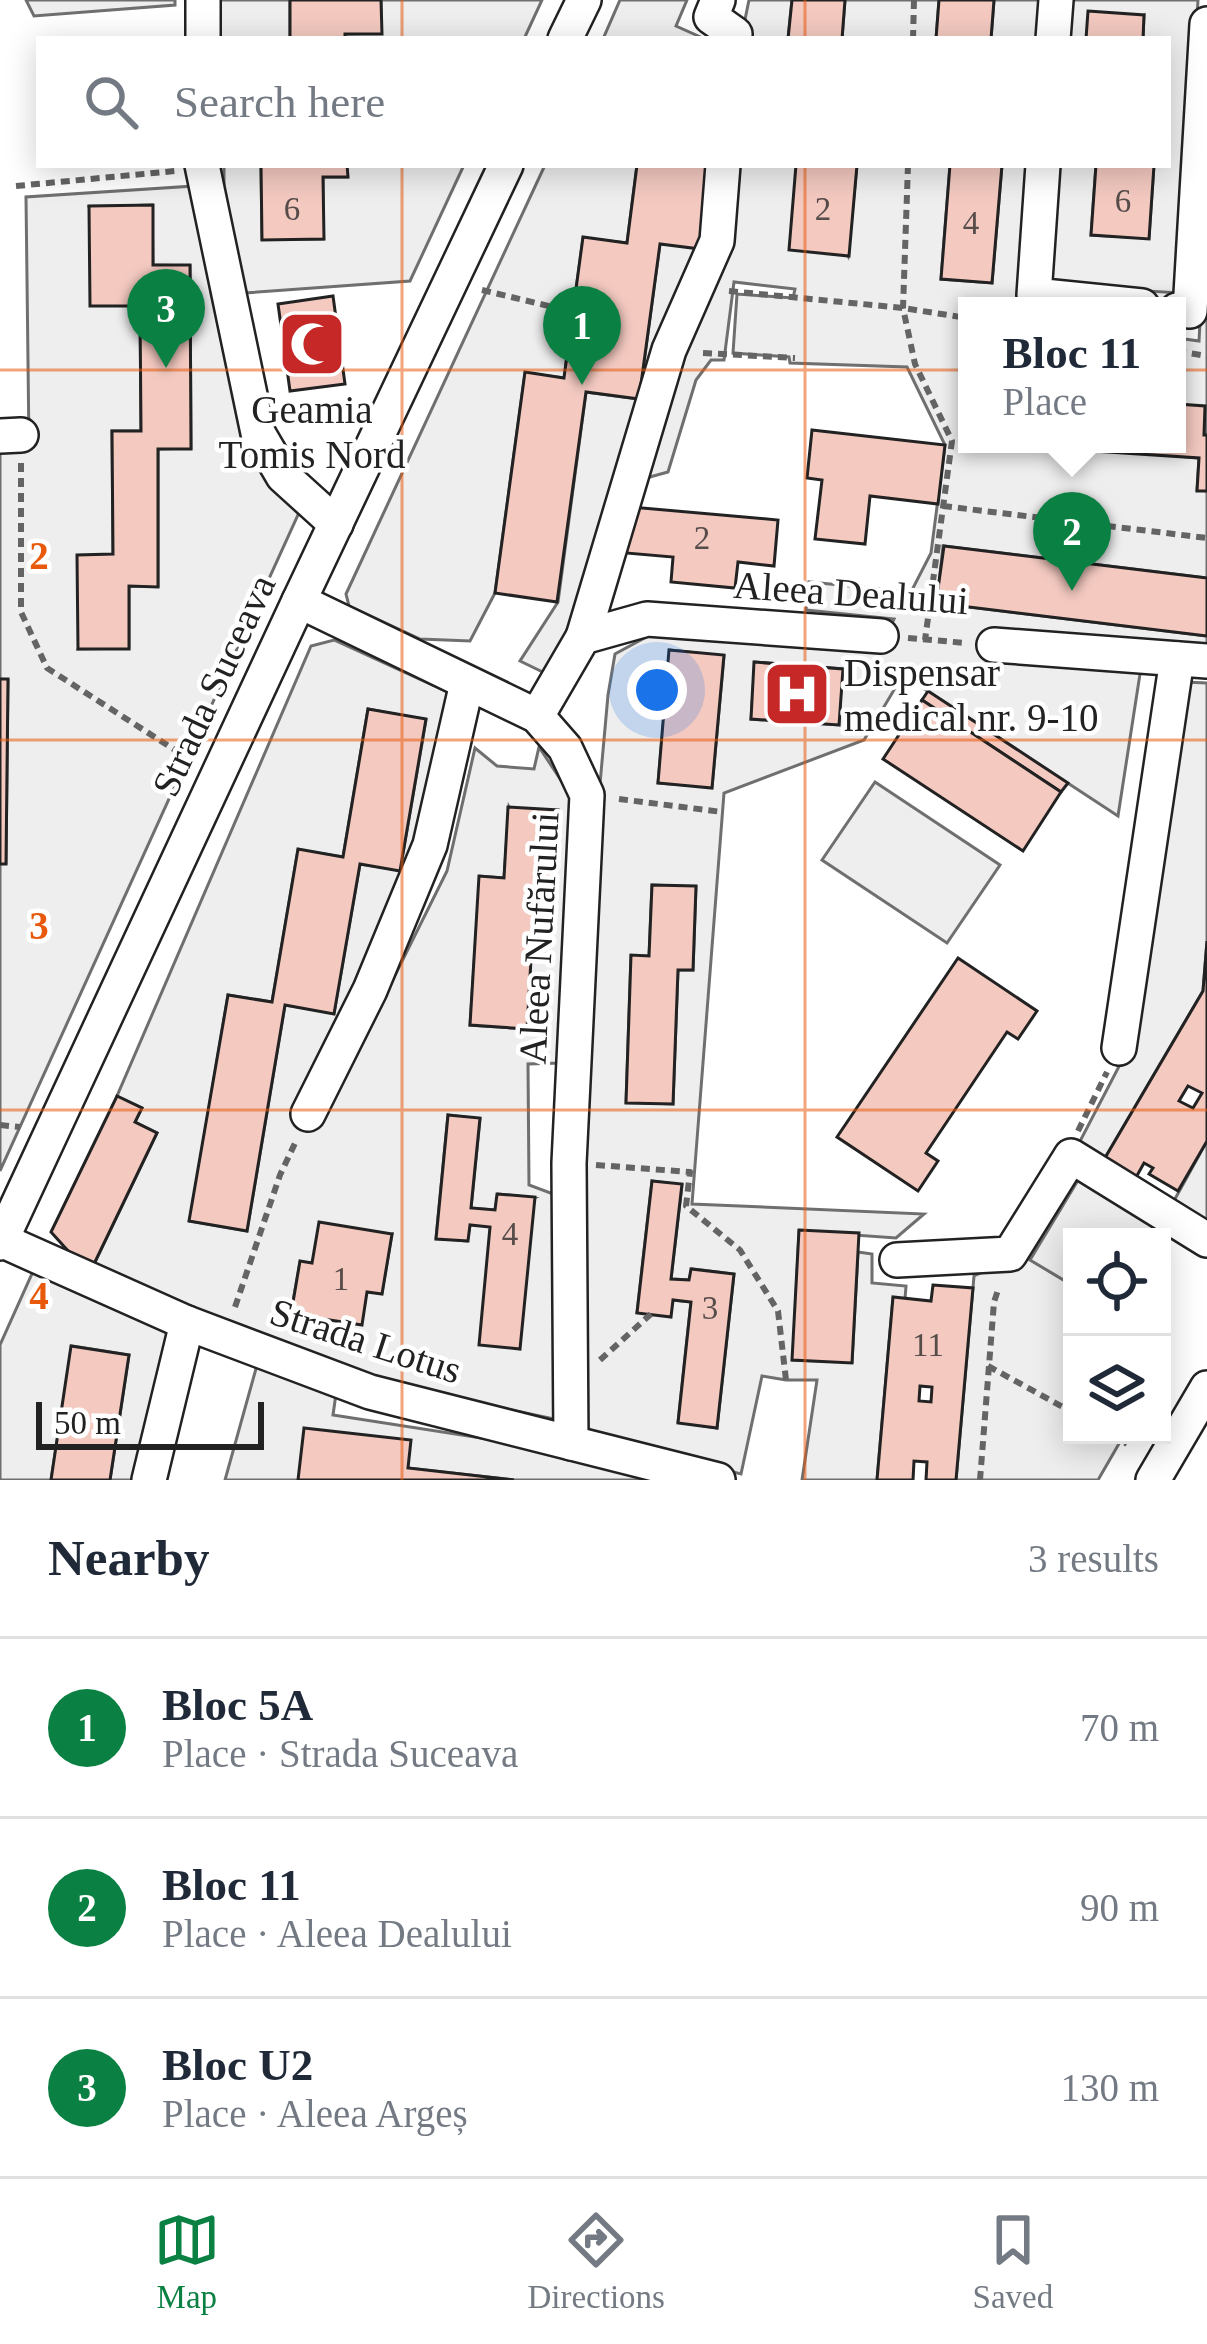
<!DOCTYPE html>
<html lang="en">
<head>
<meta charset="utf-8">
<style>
  :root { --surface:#fff; --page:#f6f6f7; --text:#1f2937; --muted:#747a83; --line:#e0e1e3; --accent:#0b8043 }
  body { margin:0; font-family:"Times New Roman",serif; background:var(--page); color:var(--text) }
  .controls { position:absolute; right:36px; bottom:36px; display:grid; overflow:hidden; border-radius:0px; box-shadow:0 6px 30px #0003 }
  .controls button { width:108px; height:108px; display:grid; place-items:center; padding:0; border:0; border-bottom:3px solid var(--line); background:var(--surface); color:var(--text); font:60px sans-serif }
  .scale { position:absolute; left:36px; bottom:30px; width:228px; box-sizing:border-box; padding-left:12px; border:6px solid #222; border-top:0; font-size:33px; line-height:42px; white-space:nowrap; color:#222; -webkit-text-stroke:9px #fff; paint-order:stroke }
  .you { position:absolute; left:657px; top:690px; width:42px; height:42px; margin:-30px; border:9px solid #fff; border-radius:50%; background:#1a73e8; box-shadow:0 0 0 18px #1a73e833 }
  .badge { display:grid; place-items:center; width:78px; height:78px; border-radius:50%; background:var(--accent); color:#fff; font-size:39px; font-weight:700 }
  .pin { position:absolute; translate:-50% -99px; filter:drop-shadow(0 3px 6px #0008) }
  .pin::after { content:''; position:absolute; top:63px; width:42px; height:36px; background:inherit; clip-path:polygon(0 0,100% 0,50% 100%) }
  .popup { position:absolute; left:958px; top:297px; width:228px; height:156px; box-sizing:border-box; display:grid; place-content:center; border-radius:0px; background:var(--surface); filter:drop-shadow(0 3px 9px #0005); font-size:39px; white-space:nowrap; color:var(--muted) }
  .popup b { font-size:45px; color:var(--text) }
  .popup::after { content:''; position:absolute; left:50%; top:100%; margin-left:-24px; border:24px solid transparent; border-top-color:var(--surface) }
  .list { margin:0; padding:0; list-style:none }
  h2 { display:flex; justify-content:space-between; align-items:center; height:156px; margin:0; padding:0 48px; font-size:51px }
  h2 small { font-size:39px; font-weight:400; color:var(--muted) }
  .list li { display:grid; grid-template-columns:78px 1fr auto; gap:36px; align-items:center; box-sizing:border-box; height:180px; padding:0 48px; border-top:3px solid var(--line) }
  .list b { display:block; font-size:45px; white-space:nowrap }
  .list p { margin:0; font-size:39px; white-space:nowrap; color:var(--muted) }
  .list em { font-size:39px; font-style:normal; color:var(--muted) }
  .icon { flex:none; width:66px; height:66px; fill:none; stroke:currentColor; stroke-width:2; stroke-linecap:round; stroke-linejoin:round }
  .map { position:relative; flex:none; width:1207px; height:1480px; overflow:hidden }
  .search { position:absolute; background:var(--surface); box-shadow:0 6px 30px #0003; left:36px; right:36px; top:36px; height:132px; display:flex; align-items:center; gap:30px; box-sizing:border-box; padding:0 42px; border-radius:0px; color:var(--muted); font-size:45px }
  .sheet { height:696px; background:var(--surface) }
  nav { display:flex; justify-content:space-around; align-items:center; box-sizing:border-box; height:168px; border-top:3px solid var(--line); background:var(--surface); font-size:33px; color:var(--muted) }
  nav a { display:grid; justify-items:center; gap:6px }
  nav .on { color:var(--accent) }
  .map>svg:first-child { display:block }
  .green { fill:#eee; stroke:#6f6f6f; stroke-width:3; fill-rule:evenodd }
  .parking { fill:#ededed; stroke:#6f6f6f; stroke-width:3 }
  .building { fill:#f3c9c0; stroke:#222; stroke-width:3; fill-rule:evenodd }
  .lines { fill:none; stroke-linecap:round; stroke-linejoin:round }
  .minor-casing { stroke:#222; stroke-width:38 }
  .path { stroke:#646464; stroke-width:6; stroke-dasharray:9 6; stroke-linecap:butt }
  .minor { stroke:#fff; stroke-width:33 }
  .grid { fill:none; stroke:#e8590c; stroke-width:3; stroke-opacity:0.55 }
  .labels { text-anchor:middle; stroke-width:9; stroke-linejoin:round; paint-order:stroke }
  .number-label { font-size:33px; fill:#564c4a }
  .poi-label { font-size:39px; fill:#222; stroke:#fff }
  .street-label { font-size:39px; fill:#222; stroke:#fff }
  .grid-label { font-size:39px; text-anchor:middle; font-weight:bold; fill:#e8590c; stroke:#fff; stroke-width:9; stroke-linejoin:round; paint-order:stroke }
</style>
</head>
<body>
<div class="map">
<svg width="1207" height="1480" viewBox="0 0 1207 1480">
  <rect width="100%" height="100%" fill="#fff"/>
  <g class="green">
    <polygon points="26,0 175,0 175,5 34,16"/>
    <polygon points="218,0 321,0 290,1 290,39 219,39"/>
    <polygon points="381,0 542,0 524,39 345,39 345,34 381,33"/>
    <polygon points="620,0 687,0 676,26 705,39 603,39"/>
    <polygon points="749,0 792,0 788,39 741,39"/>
    <polygon points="845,0 939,0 936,39 842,39"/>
    <polygon points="994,0 1042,0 1039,39 991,39"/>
    <polygon points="1067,0 1198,0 1180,293 1045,285 1054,165 1096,165 1091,235 1149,238 1154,165 1168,165 1168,39 1143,39 1144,15 1086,39 1064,39"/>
    <path d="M224 165H261L262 239H323V177H347V165H464L410 281 245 293 266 417 312 484 0 1171V864L6 863 8 680 0 679V445L29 444 26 197 224 184ZM152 205 153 265 190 266 191 448 158 449V586H129V648L78 649 113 554 112 431H141L140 306 89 207Z"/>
    <polygon points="545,165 637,165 627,243 583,238 564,378 525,373 495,593 470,641 420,639 349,606 346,594"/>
    <path d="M733 165H796L848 256 857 165H950L941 279 992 283 1002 165H1031L1022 306H967L963 412 967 413V444H1048L1199 458 1197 490 1207 491V578L943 546 937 603 1207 636V652L1144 648 1118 816 903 675 864 740 724 793 692 1204 924 1214 896 1238 799 1231 793 1360 852 1362 858 1252 872 1254V1283L906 1286 905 1299 893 1298 877 1480H802L817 1380H786L762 1376 741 1474 577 1433V1169L598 806 608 695 615 654 663 628 880 651 894 619 806 610 809 582 911 592 931 553 945 445 907 367 790 363 789 357 733 353 737 294 793 298 795 289 734 282 724 360H711L696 380 668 472 639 480ZM670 650 724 656 712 787 658 783ZM755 662 842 669 839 725 751 719ZM652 885 696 887 693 970H678L673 1104 626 1102 631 956H649ZM652 1181 682 1185 671 1279 689 1280 692 1269 734 1274 717 1428 678 1422 691 1302 673 1300 637 1312Z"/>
    <polygon points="1207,191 1207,435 1204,435 1205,407 1177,404 1177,338 1199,341"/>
    <polygon points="708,239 579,624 549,675 520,661 558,602 586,392 639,399 660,244"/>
    <path d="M334 640 454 695 419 843 298 1107 322 1122 447 871 475 748 497 766 534 769 539 747 574 800 560 1063 528 1064 529 1185 556 1195 554 1419 367 1380 216 1320 94 1264 157 1133 135 1122 142 1108 117 1096 311 646ZM368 709 426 720 400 870 360 864 334 1013 285 1005 247 1231 190 1221 228 995 272 1002 298 850 343 857ZM509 807 553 890H535L526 1029 470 1025 480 876 504 878ZM448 1115 480 1119 471 1208 495 1210 498 1194 534 1198 470 1225 467 1241 436 1238ZM392 1234 382 1293 367 1292 291 1313 300 1262 312 1263Z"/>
    <polygon points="1184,682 1207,683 1207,941 1203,991 1102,1163 1078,1145 1126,1053"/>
    <polygon points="875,782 1000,865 947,943 822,860"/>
    <polygon points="1207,1141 1207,1228 1170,1208"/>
    <polygon points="1021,1254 1072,1285 1072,1435 1124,1435 1098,1480 956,1480 974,1276"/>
    <polygon points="35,1267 177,1330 139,1480 110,1480 129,1355 72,1346 51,1480 0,1480 0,1345"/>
    <polygon points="257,1365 336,1394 333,1415 532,1446 675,1480 514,1480 408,1468 298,1480 225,1480"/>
  </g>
  <polygon class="parking" points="1080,1177 1169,1231 1162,1242 1162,1237 1072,1237 1072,1285 1030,1260"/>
  <g class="building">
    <polygon points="290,0 381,0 382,34 345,34 345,39 290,39"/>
    <polygon points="792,0 845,0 842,39 788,39"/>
    <polygon points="939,0 994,0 991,39 936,39"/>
    <polygon points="1088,11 1144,15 1143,39 1086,39"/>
    <polygon points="261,165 347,165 348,177 323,177 324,239 262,240"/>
    <polygon points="637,165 711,165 700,249 660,244 639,399 586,392 557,602 495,593 525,372 564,378 583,237 627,243"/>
    <polygon points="796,165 857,165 849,256 789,250"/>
    <polygon points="950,165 1002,165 992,283 941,279"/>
    <polygon points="1096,165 1154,165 1149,239 1091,235"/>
    <polygon points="153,205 153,265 190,265 191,449 158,449 158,587 129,586 129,649 78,649 77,555 113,554 112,431 141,431 140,306 90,306 89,206"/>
    <polygon points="333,296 345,384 290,391 278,304"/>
    <polygon points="1177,404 1205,406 1204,435 1207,435 1207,491 1197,491 1199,458 1048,448 1048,444 1177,444"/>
    <polygon points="812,430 945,445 938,504 870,496 865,544 815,539 822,480 807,478"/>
    <polygon points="631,507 778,520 774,566 738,562 735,588 671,582 673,557 626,553"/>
    <polygon points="944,546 1207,578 1207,636 936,603"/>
    <polygon points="669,650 724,655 712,788 658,783"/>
    <polygon points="754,662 843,669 839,725 751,719"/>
    <polygon points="0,679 8,679 6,864 0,864"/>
    <polygon points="928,691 1068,783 1061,792 922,700"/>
    <polygon points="922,700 1061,792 1023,851 883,759"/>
    <polygon points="368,709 426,719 400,871 360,864 334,1014 285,1005 247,1231 189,1221 228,995 272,1002 298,849 343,857"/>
    <polygon points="508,807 558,810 553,891 535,890 527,1029 470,1025 479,876 504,878"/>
    <polygon points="652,885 696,886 693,970 678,970 673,1104 626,1103 631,955 649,956"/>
    <path d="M1207 941V1141L1178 1191 1149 1174 1153 1168 1144 1163 1134 1181 1102 1163 1203 991ZM1188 1086 1202 1093 1193 1108 1179 1101Z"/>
    <polygon points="958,958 1037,1011 1018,1039 1007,1032 926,1153 938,1161 918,1191 837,1137"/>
    <polygon points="117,1096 142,1108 135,1122 157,1133 94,1264 70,1253 51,1232"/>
    <polygon points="448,1115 480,1118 471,1208 495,1210 497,1194 535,1197 520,1349 479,1345 490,1227 470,1225 468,1241 436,1239"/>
    <polygon points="652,1181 682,1184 671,1279 689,1280 691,1269 734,1274 717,1428 678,1423 691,1302 673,1300 671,1317 637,1313"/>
    <polygon points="319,1222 392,1234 382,1294 367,1292 362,1325 291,1314 300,1261 312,1263"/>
    <polygon points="799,1230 859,1233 852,1363 792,1360"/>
    <path d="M933 1285 973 1288 956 1480H926L927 1462 914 1461 913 1480H877L893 1297 931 1301ZM920 1386 932 1387 931 1402 919 1401Z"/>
    <polygon points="71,1346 129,1355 110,1480 51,1480"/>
    <polygon points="304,1428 411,1440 408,1468 514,1480 298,1480"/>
  </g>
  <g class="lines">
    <defs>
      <g id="minor">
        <polyline points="718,0 711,17 735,34 734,39"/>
        <polyline points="203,39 203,0"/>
        <polyline points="565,39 584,0"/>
        <polyline points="1053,39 1056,0"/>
        <polyline points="202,165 258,433 283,476 336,524"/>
        <polyline points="1043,165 1034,295 1142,306"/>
        <polyline points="1177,310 1190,311 1207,24"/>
        <polyline points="0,436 21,435"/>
        <polyline points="299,601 537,716 565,748 587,795 569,1163 571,1443"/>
        <polyline points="583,637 669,350 717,241 723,165"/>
        <polyline points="994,645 1207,661"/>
        <polyline points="537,716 583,637 647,619 881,636"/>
        <polyline points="1119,1048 1177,659"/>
        <polyline points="308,1114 370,990 430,845 467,683"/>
        <polyline points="1,1240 187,1323 370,1392 718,1480"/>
        <polyline points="0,1243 299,601 506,165"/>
        <polyline points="897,1260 1010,1254 1071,1156 1207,1240"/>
        <polyline points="149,1480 187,1323"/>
        <polyline points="1153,1480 1207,1388"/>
      </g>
    </defs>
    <use href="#minor" class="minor-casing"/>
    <g class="path">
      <polyline points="913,39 914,0"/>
      <polyline points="908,165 903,308 915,364 952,441 925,640"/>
      <polyline points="16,186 175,171"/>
      <polyline points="482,290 561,309"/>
      <polyline points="729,291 903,308 967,318"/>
      <polyline points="1177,351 1207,356"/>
      <polyline points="703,353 795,358"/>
      <polyline points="21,463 21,612 47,668 192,761"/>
      <polyline points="943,506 1207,538"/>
      <polyline points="908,638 966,643"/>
      <polyline points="619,799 722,812"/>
      <polyline points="0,1125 20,1127"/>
      <polyline points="1078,1131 1107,1072"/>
      <polyline points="596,1165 690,1172 686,1206 740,1250 778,1311 786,1380"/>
      <polyline points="235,1307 280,1175 297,1139"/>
      <polyline points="600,1360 651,1314"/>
      <polyline points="988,1366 1072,1412"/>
      <polyline points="1112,1435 1127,1444"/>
      <polyline points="980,1480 994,1302 999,1287"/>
    </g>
    <use href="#minor" class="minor"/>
  </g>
  <path class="grid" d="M402 0V39M805 0V39M402 165V1480M805 165V1480M0 370H1207M0 740H1207M0 1110H1207"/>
  <defs>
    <symbol id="mosque-square" viewBox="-11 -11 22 22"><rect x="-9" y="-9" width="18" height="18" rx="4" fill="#c62828" stroke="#fff"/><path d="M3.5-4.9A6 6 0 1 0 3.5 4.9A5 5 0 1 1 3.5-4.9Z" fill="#fff"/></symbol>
    <symbol id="hospital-square" viewBox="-11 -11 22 22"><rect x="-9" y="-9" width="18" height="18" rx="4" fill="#c62828" stroke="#fff"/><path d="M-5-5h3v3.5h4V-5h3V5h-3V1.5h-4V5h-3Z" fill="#fff"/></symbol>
  </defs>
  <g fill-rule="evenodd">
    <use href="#mosque-square" x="274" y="306" width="76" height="76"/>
    <use href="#hospital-square" x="759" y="656" width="76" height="76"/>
  </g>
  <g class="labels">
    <g class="number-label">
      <text x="1123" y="212">6</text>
      <text x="292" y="220">6</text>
      <text x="823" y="220">2</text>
      <text x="971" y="234">4</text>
      <text x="702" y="549">2</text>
      <text x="510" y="1245">4</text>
      <text x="341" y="1290">1</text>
      <text x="710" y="1319">3</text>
      <text x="928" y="1356">11</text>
    </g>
    <g class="poi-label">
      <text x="312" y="423">Geamia<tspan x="312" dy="45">Tomis Nord</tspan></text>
      <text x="844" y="686" text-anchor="start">Dispensar<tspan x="844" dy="45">medical nr. 9-10</tspan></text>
    </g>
    <g class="street-label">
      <text transform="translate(851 592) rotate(4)" y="14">Aleea Dealului</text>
      <text transform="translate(213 685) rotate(-65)" y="14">Strada Suceava</text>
      <text transform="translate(538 938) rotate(-87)" y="14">Aleea Nufărului</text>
      <text transform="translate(366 1340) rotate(18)" y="14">Strada Lotus</text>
    </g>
  </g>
  <g class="grid-label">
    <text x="39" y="569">2</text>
    <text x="39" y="939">3</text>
    <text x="39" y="1309">4</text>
  </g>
</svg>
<div class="controls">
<button><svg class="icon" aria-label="locate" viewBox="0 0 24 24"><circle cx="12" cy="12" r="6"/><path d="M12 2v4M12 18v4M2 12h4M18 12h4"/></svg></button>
<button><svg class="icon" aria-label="layers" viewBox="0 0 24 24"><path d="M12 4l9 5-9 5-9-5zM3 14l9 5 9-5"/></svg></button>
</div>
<div class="scale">50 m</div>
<div class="you"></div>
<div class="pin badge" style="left:582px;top:385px">1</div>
<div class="pin badge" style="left:1072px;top:591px">2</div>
<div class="popup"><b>Bloc 11</b>Place</div>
<div class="pin badge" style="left:166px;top:368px">3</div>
<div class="search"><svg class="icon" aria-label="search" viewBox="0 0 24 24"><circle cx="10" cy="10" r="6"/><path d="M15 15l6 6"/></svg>Search here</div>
</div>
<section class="sheet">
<h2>Nearby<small>3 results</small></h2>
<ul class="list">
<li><span class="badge">1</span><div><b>Bloc 5A</b><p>Place · Strada Suceava</p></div><em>70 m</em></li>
<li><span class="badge">2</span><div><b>Bloc 11</b><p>Place · Aleea Dealului</p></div><em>90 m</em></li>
<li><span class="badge">3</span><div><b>Bloc U2</b><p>Place · Aleea Argeș</p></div><em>130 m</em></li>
</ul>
</section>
<nav>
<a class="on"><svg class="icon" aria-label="map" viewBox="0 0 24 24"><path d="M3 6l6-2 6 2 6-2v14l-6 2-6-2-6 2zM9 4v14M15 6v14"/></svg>Map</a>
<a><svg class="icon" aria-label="directions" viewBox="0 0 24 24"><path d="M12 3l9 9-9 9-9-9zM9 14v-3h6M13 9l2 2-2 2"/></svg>Directions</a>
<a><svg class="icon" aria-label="saved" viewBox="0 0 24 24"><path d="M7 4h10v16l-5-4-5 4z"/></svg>Saved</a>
</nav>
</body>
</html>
